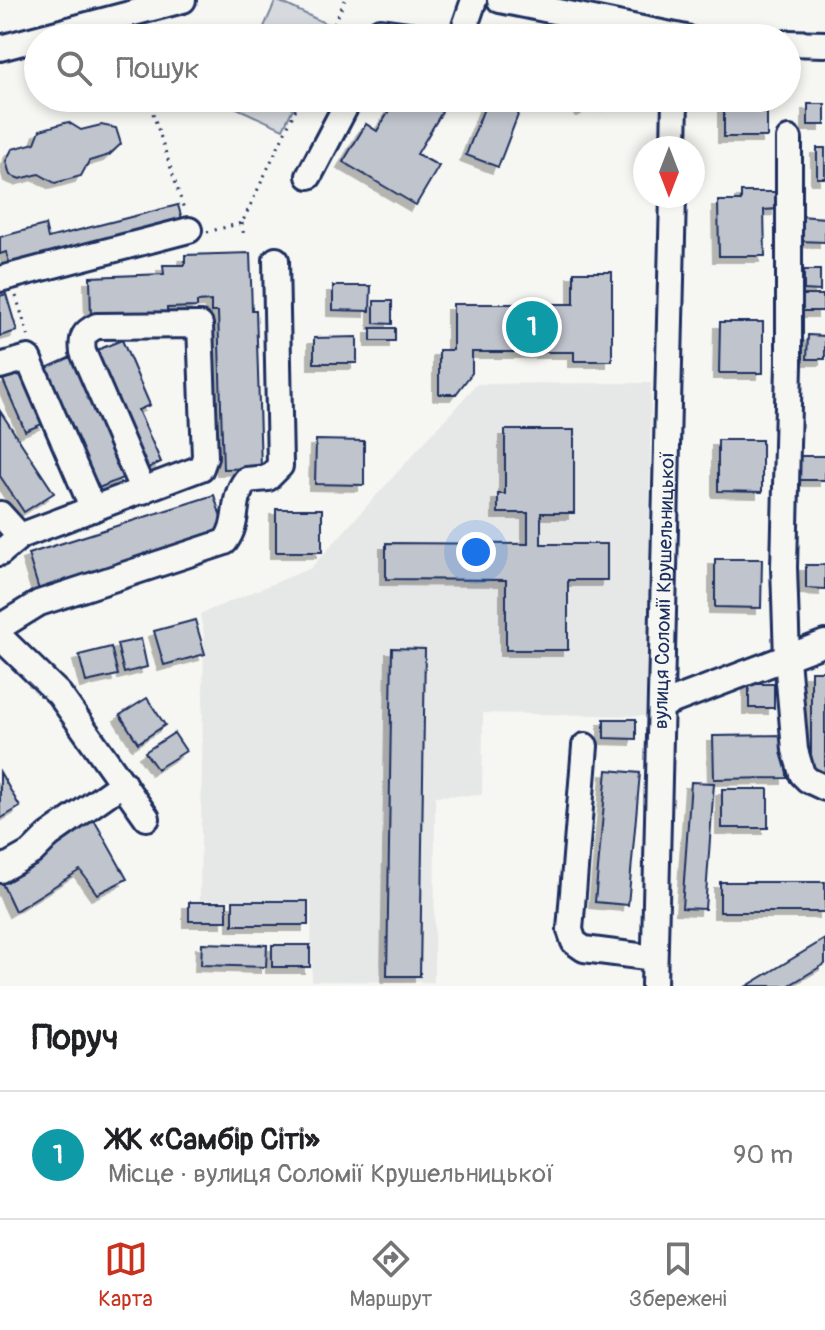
<!DOCTYPE html>
<html lang="uk">
<head>
<meta charset="utf-8">
<style>
  :root { --surface:#fff; --page:#f6f6f6; --text:#202124; --muted:#757577; --line:#e0e0e0; --accent:#c8321e }
  body { margin:0; font-family:Pangolin,sans-serif; background:var(--page); color:var(--text) }
  .compass { position:absolute; left:633px; top:136px; width:72px; height:72px; border-radius:50%; background:var(--surface); box-shadow:0 4px 12px #0003; rotate:180deg }
  .you { position:absolute; left:476px; top:552px; width:28px; height:28px; margin:-20px; border:6px solid #fff; border-radius:50%; background:#1a73e8; box-shadow:0 0 0 12px #1a73e833 }
  .badge { display:grid; place-items:center; width:52px; height:52px; border-radius:50%; background:var(--accent); color:#fff; font-size:26px; font-weight:700 }
  .pin { position:absolute; translate:-50% -50%; border:4px solid #fff; box-shadow:0 2px 8px #0006 }
  .list { margin:0; padding:0; list-style:none }
  h2 { display:flex; justify-content:space-between; align-items:center; height:104px; margin:0; padding:0 32px; font-size:34px }
  h2 small { font-size:26px; font-weight:400; color:var(--muted) }
  .list li { display:grid; grid-template-columns:52px 1fr auto; gap:24px; align-items:center; box-sizing:border-box; height:128px; padding:0 32px; border-top:2px solid var(--line) }
  .list b { display:block; font-size:30px; white-space:nowrap }
  .list p { margin:0; font-size:26px; white-space:nowrap; color:var(--muted) }
  .list em { font-size:26px; font-style:normal; color:var(--muted) }
  .icon { flex:none; width:44px; height:44px; fill:none; stroke:currentColor; stroke-width:2; stroke-linecap:round; stroke-linejoin:round }
  .map { position:relative; flex:none; width:825px; height:986px; overflow:hidden }
  .search { position:absolute; background:var(--surface); box-shadow:0 4px 12px #0003; left:24px; right:24px; top:24px; height:88px; display:flex; align-items:center; gap:20px; box-sizing:border-box; padding:0 28px; border-radius:44px; color:var(--muted); font-size:30px }
  .sheet { height:232px; background:var(--surface) }
  nav { display:flex; justify-content:space-around; align-items:center; box-sizing:border-box; height:112px; border-top:2px solid var(--line); background:var(--surface); font-size:22px; color:var(--muted) }
  nav a { display:grid; justify-items:center; gap:4px }
  nav .on { color:var(--accent) }
  .map>svg:first-child { display:block }
  .built { fill:#e6e7e7 }
  .green { fill:#d6d9dd; stroke:#78849e; stroke-width:2 }
  .building { fill:#c0c4cd; stroke:#1b2f5e; stroke-width:2; filter:url(#shadow) }
  .lines { fill:none; stroke-linecap:round; stroke-linejoin:round }
  .minor-casing { stroke:#1b2f5e; stroke-width:30 }
  .path { stroke:#1b2f5e; stroke-width:3; stroke-dasharray:2 6; stroke-linecap:butt }
  .minor { stroke:#f6f6f2; stroke-width:24 }
  .labels { text-anchor:middle; stroke-width:8; stroke-linejoin:round; paint-order:stroke }
  .street-label { font-size:20px; fill:#1b2f5e; stroke:#f6f6f2 }
</style>
</head>
<body>
<div class="map">
<svg width="825" height="986" viewBox="0 0 825 986">
  <defs>
    <filter id="shadow"><feDropShadow dx="-6" dy="6" stdDeviation="0" flood-color="#0004"/></filter>
  </defs>
  <rect width="100%" height="100%" fill="#f6f6f2"/>
  <filter id="ink" filterUnits="userSpaceOnUse"><feTurbulence type="fractalNoise" baseFrequency=".0125" numOctaves="2"/><feDisplacementMap in="SourceGraphic" scale="16" xChannelSelector="R" yChannelSelector="G"/><feConvolveMatrix kernelMatrix="1 2 1 2 8 2 1 2 1" color-interpolation-filters="sRGB"/></filter>
  <g filter="url(#ink)">
    <polygon class="built" points="651,383 647,716 483,713 482,795 435,796 434,982 312,981 311,900 200,900 204,634 200,614 311,568 477,384"/>
    <g class="green">
      <polygon points="276,0 331,26 325,38 259,38"/>
      <polygon points="231,98 298,98 283,129 228,104"/>
    </g>
    <g class="building">
      <polygon points="397,98 419,98 442,112 417,154 439,166 416,205 343,162 366,124 377,131"/>
      <polygon points="488,98 499,98 521,107 498,167 466,155"/>
      <polygon points="554,98 617,98 617,100 607,100 607,105 592,105 582,110 574,104 560,104 560,100"/>
      <rect x="724" y="98" width="43" height="39"/>
      <rect x="808" y="104" width="17" height="21"/>
      <polygon points="68,122 81,130 101,125 116,128 121,144 109,155 89,161 81,176 55,183 39,174 20,179 10,175 6,161 12,149 35,143 40,130"/>
      <rect x="817" y="148" width="8" height="30"/>
      <polygon points="741,192 778,192 778,209 764,210 765,256 719,256 718,201 741,201"/>
      <polygon points="178,205 184,226 10,265 6,252 0,254 0,237 45,225 48,238"/>
      <polygon points="800,216 825,218 825,242 799,241"/>
      <polygon points="250,253 252,310 256,310 261,468 223,469 218,312 211,312 211,301 197,302 197,307 167,308 167,315 91,318 90,277 164,274 163,265 185,265 185,255"/>
      <polygon points="804,270 820,270 820,291 804,290"/>
      <polygon points="574,272 612,272 612,361 574,361 574,352 472,352 472,373 456,394 439,394 439,350 453,350 453,304 574,304"/>
      <polygon points="333,286 371,286 370,311 333,310"/>
      <polygon points="6,294 17,331 0,336 0,296"/>
      <rect x="803" y="295" width="20" height="16"/>
      <polygon points="374,301 392,301 392,324 374,323"/>
      <polygon points="720,322 763,322 763,373 719,373"/>
      <rect x="371" y="328" width="24" height="13"/>
      <polygon points="808,335 825,336 825,359 807,359"/>
      <polygon points="357,337 357,363 314,363 314,338"/>
      <polygon points="122,340 150,405 138,410 161,462 144,470 92,352"/>
      <polygon points="73,356 125,477 94,490 42,370"/>
      <polygon points="22,371 45,423 25,431 3,380"/>
      <polygon points="0,411 54,493 24,512 0,476"/>
      <polygon points="505,430 574,430 574,513 541,513 541,544 607,544 607,580 568,580 568,650 506,650 506,580 386,579 386,543 528,544 528,513 498,513 498,494 505,494"/>
      <polygon points="316,440 364,441 364,485 315,484"/>
      <polygon points="718,440 762,440 762,492 718,491"/>
      <rect x="794" y="456" width="31" height="24"/>
      <polygon points="214,495 225,530 39,590 28,554"/>
      <rect x="276" y="509" width="46" height="43"/>
      <polygon points="715,559 762,559 761,608 715,607"/>
      <polygon points="806,565 825,565 825,589 806,588"/>
      <polygon points="195,620 205,654 164,665 154,631"/>
      <polygon points="141,639 147,667 124,673 117,644"/>
      <polygon points="111,647 118,675 86,682 79,655"/>
      <polygon points="392,648 425,649 420,976 387,976"/>
      <rect x="811" y="671" width="14" height="103"/>
      <rect x="749" y="684" width="25" height="24"/>
      <polygon points="147,698 165,725 138,743 120,715"/>
      <polygon points="604,719 636,719 636,739 604,738"/>
      <polygon points="174,733 186,751 157,769 145,752"/>
      <polygon points="786,735 787,778 714,779 713,736"/>
      <polygon points="607,770 640,773 628,905 595,902"/>
      <polygon points="0,772 20,807 0,819"/>
      <polygon points="691,782 714,783 705,909 682,908"/>
      <rect x="722" y="789" width="46" height="39"/>
      <polygon points="93,818 127,879 97,894 80,870 15,911 0,879"/>
      <rect x="720" y="882" width="105" height="30"/>
      <rect x="233" y="901" width="75" height="24"/>
      <rect x="189" y="902" width="38" height="19"/>
      <polygon points="825,939 825,964 788,986 747,986"/>
      <polygon points="202,943 267,945 266,967 201,965"/>
      <rect x="272" y="945" width="38" height="22"/>
    </g>
    <g class="lines">
      <defs>
        <g id="minor">
          <polyline points="500,0 686,38"/>
          <polyline points="380,31 431,38"/>
          <polyline points="461,38 474,0"/>
          <polyline points="787,43 825,44"/>
          <polyline points="0,48 183,0"/>
          <polyline points="789,139 789,364 784,567 787,659 795,750 802,774 808,780 825,788"/>
          <polyline points="674,148 675,98"/>
          <polyline points="309,176 350,98"/>
          <polyline points="0,279 189,230"/>
          <polyline points="0,366 28,358 93,509"/>
          <polyline points="0,514 20,536"/>
          <path d="M0 553 20 536 201 468 205 457 200 325 97 326C84 332 81 337 83 352L143 491"/>
          <path d="M0 627 39 603 225 542C241 520 230 501 246 480L268 478 280 466 276 260"/>
          <polyline points="0,637 59,694 147,818"/>
          <polyline points="662,705 825,643"/>
          <polyline points="585,746 570,930 574,942 584,949 654,958"/>
          <polyline points="0,870 32,852 49,835 123,783"/>
          <path id="s1" d="M654 986 673 196"/>
        </g>
      </defs>
      <use href="#minor" class="minor-casing"/>
      <g class="path">
        <polyline points="328,38 345,0"/>
        <polyline points="148,98 184,209"/>
        <polyline points="242,223 244,238"/>
        <polyline points="207,232 242,223 301,98"/>
        <polyline points="16,296 29,338"/>
      </g>
      <use href="#minor" class="minor"/>
    </g>
  </g>
  <g class="labels">
    <g class="street-label">
      <text dy="7" stroke="none"><textPath href="#s1" startOffset="396">вулиця Соломії Крушельницької</textPath></text>
    </g>
  </g>
</svg>
<svg class="compass" viewBox="-18 -18 36 36"><path d="M0-13l5 13h-10z" fill="#e53935"/><path d="M0 13l5-13h-10z" fill="#757577"/></svg>
<div class="you"></div>
<div class="pin badge" style="left:532px;top:327px;background:#0f9aa8">1</div>
<div class="search"><svg class="icon" aria-label="search" viewBox="0 0 24 24"><circle cx="10" cy="10" r="6"/><path d="M15 15l6 6"/></svg>Пошук</div>
</div>
<section class="sheet">
<h2>Поруч<small></small></h2>
<ul class="list">
<li><span class="badge" style="background:#0f9aa8">1</span><div><b>ЖК «Самбір Сіті»</b><p>Місце · вулиця Соломії Крушельницької</p></div><em>90 m</em></li>
</ul>
</section>
<nav>
<a class="on"><svg class="icon" aria-label="map" viewBox="0 0 24 24"><path d="M3 6l6-2 6 2 6-2v14l-6 2-6-2-6 2zM9 4v14M15 6v14"/></svg>Карта</a>
<a><svg class="icon" aria-label="directions" viewBox="0 0 24 24"><path d="M12 3l9 9-9 9-9-9zM9 14v-3h6M13 9l2 2-2 2"/></svg>Маршрут</a>
<a><svg class="icon" aria-label="saved" viewBox="0 0 24 24"><path d="M7 4h10v16l-5-4-5 4z"/></svg>Збережені</a>
</nav>
</body>
</html>
